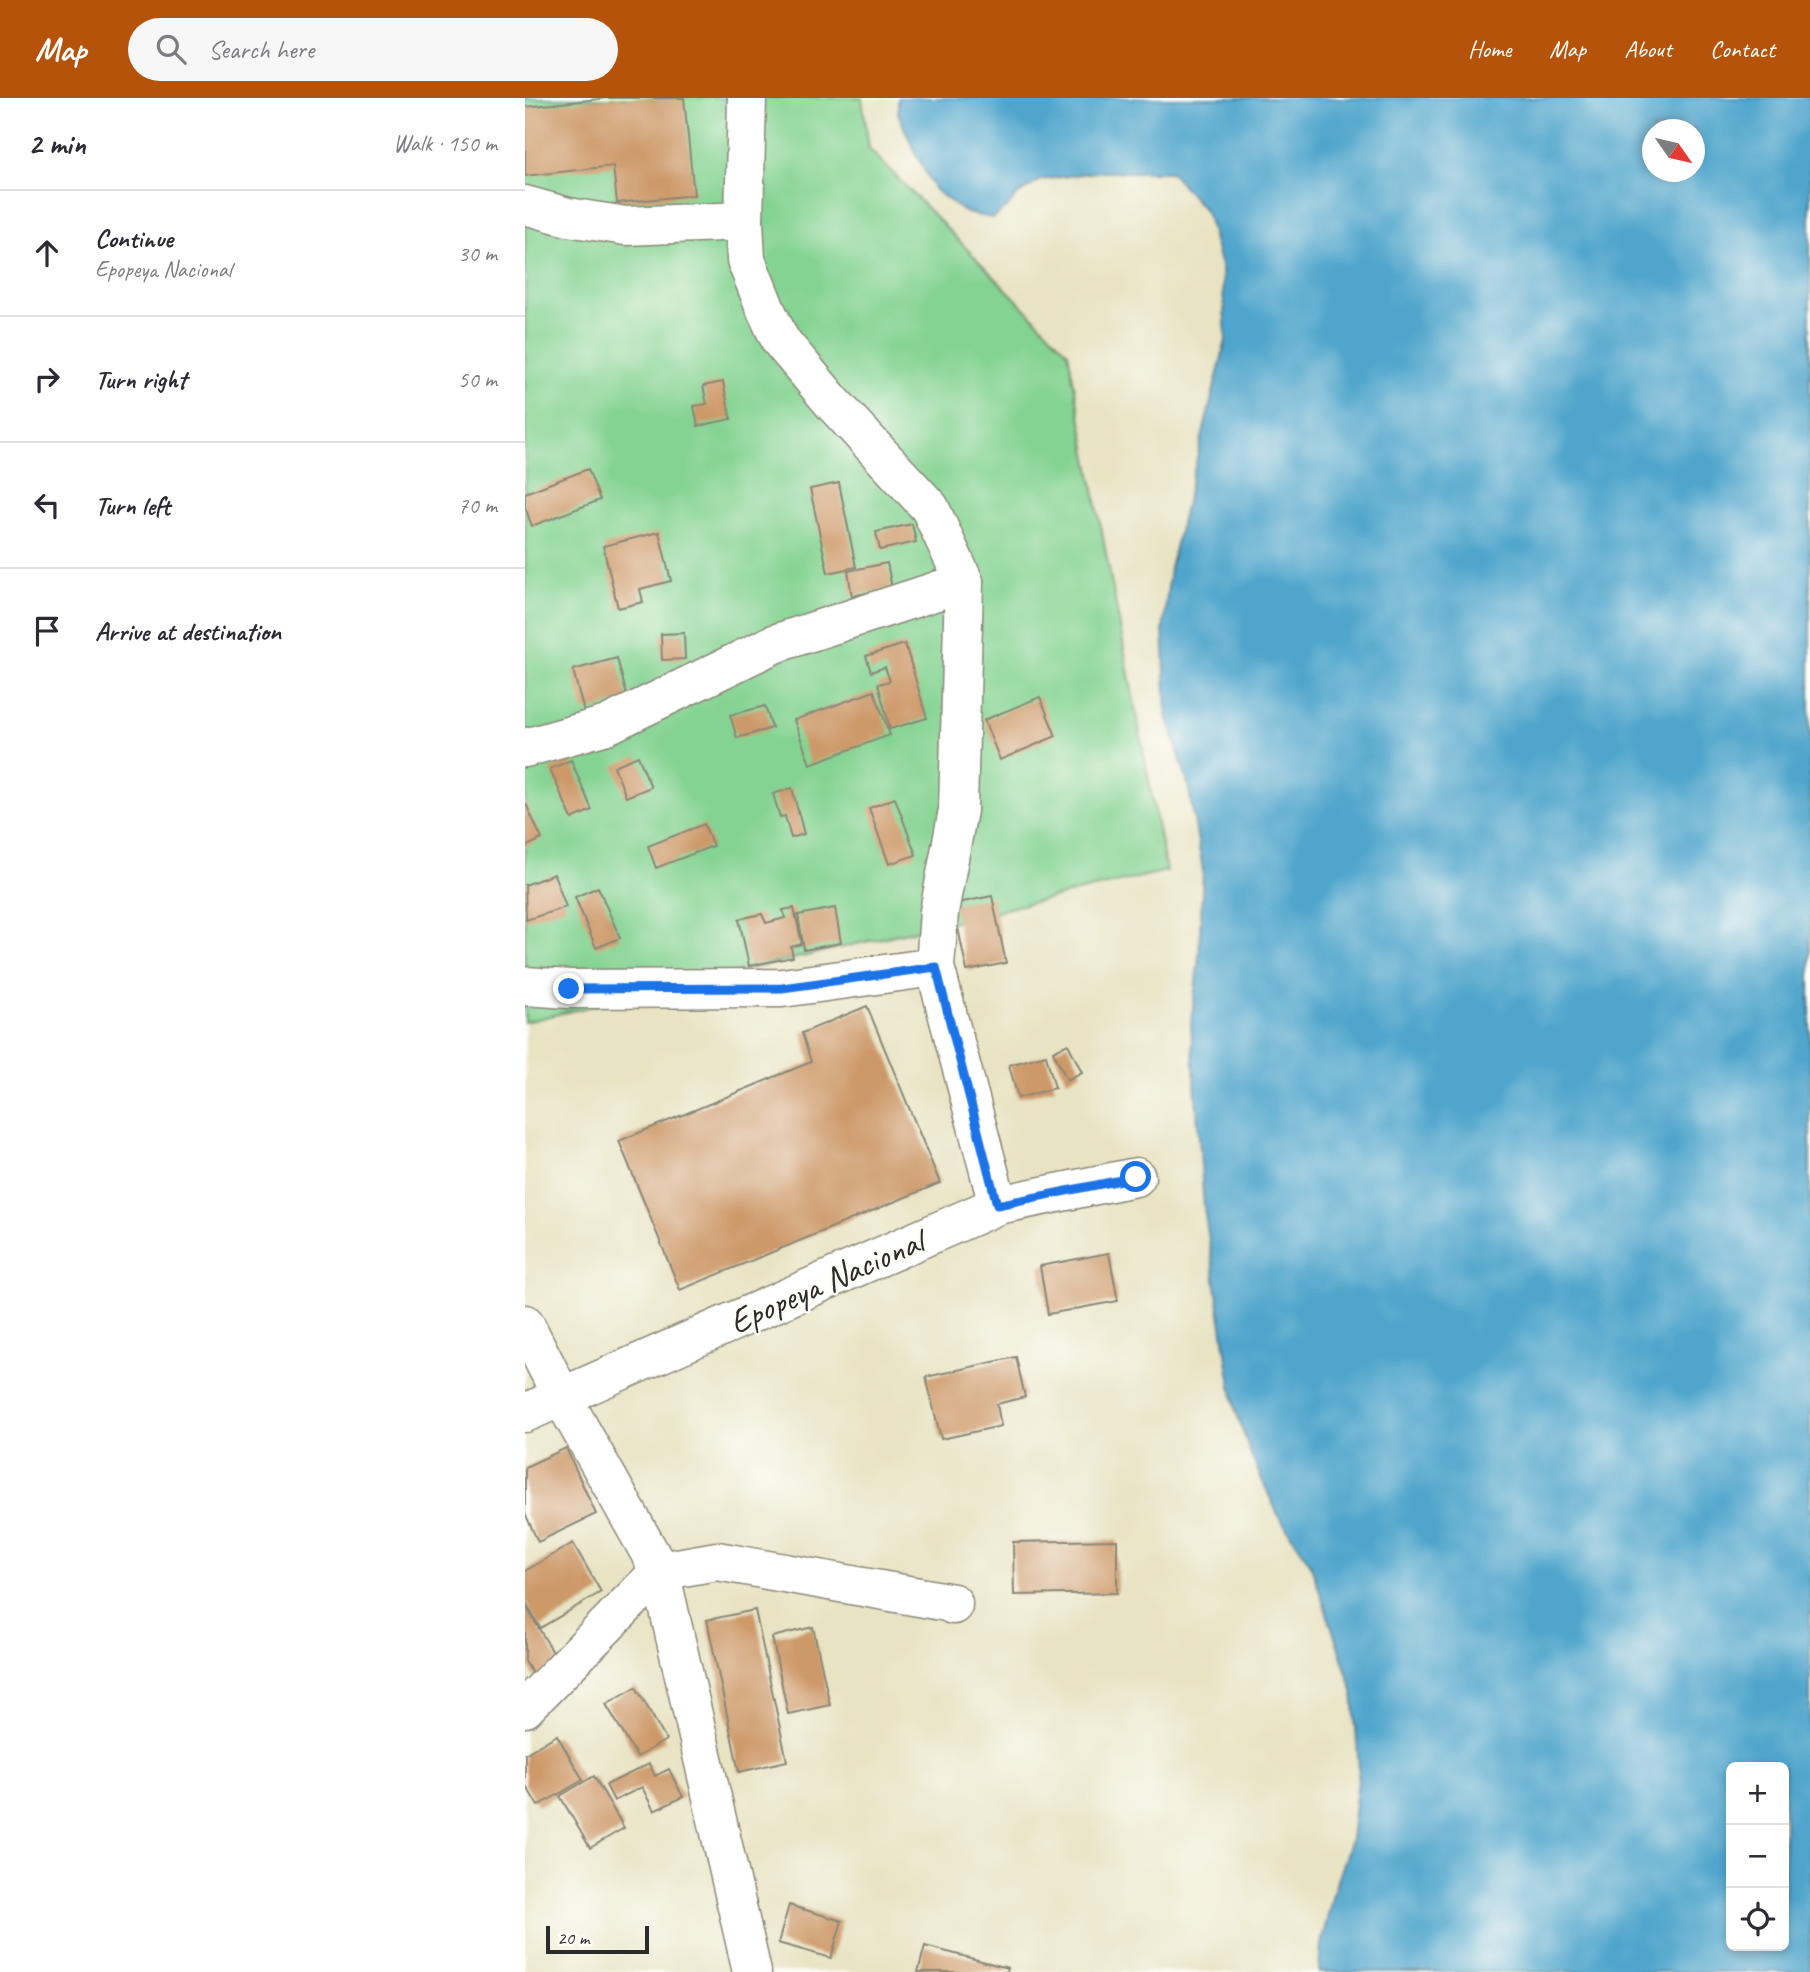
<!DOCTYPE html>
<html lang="en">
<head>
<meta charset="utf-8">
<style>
  :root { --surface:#fff; --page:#f7f7f7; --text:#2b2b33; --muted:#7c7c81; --line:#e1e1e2; --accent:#b45309 }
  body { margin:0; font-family:Caveat,sans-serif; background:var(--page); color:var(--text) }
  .controls { position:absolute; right:21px; bottom:21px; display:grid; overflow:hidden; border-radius:10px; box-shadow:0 4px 10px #0003 }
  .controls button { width:63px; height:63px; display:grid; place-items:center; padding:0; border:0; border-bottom:2px solid var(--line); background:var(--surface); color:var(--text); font:35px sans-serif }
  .compass { position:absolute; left:1117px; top:21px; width:63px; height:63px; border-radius:50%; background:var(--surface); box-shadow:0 4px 10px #0003; rotate:124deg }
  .scale { position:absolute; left:21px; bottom:18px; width:103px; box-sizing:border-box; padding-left:7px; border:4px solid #2b2b2b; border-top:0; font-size:19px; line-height:24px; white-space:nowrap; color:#2b2b2b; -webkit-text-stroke:5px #fdfcf7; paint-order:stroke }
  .stop { position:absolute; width:21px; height:21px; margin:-16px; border:5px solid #1a73e8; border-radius:50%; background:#fff }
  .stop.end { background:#1a73e8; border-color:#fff; box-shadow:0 2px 7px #0008 }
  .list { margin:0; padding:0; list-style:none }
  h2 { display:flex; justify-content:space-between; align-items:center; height:91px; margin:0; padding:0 28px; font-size:30px }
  h2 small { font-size:23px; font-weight:400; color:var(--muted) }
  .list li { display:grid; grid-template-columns:46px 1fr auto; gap:21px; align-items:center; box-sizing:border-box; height:126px; padding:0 28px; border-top:2px solid var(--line) }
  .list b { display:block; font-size:26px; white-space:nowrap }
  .list p { margin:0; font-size:23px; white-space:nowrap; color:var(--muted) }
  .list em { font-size:23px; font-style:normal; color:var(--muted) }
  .icon { flex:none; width:38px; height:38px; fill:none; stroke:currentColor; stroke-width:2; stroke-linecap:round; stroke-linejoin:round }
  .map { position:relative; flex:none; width:1285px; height:1874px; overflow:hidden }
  header { display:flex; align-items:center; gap:42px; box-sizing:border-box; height:98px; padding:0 35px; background:var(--accent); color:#fff }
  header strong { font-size:33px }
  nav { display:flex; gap:38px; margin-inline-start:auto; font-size:24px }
  .search { width:490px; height:63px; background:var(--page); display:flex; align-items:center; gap:18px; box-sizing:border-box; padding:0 24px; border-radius:38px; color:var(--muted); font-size:26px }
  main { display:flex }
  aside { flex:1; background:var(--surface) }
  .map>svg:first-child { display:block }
  .green { fill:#84d392; stroke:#587f5e; stroke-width:2 }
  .water { fill:#50a5cc; stroke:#3e687c; stroke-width:2; fill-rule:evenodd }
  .building { fill:#cd9969 }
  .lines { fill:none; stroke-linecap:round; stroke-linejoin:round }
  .minor-casing { stroke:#8a8777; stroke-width:41 }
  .minor { stroke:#fff; stroke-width:38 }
  .route { stroke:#1a73e8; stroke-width:9 }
  .labels { text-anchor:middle; stroke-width:5; stroke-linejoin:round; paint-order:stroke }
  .street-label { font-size:35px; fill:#2b2b2b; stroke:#fdfcf7 }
</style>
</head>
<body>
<header>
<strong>Map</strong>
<div class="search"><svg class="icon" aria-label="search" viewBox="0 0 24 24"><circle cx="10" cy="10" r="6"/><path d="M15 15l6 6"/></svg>Search here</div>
<nav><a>Home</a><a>Map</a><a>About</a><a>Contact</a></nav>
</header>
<main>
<aside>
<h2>2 min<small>Walk · 150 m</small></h2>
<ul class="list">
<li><svg class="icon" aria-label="ahead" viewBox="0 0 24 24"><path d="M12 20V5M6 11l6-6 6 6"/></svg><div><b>Continue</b><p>Epopeya Nacional</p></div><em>30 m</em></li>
<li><svg class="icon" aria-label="right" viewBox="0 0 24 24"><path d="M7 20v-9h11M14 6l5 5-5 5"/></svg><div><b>Turn right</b></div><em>50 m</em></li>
<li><svg class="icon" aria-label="left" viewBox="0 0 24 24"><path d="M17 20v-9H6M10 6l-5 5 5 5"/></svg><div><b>Turn left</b></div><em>70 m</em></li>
<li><svg class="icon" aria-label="arrive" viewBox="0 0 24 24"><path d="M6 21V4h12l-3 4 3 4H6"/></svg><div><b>Arrive at destination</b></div></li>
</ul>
</aside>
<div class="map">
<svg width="1285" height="1874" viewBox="0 0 1285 1874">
  <rect width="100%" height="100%" fill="#fdfcf7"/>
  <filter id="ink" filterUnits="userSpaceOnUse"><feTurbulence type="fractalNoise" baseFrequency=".0143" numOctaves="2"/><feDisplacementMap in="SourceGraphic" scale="14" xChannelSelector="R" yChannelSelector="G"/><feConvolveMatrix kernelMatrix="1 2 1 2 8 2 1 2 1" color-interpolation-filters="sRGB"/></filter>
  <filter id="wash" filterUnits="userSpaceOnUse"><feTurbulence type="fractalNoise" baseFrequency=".00686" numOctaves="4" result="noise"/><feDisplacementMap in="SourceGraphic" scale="28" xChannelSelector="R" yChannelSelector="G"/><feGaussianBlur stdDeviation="1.57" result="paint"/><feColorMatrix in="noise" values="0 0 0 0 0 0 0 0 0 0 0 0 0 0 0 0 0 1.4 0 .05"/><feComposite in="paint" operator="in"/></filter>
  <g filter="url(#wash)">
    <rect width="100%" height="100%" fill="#e8e3c3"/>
    <polygon class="green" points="0,0 337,0 344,51 543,254 641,773 0,924"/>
    <path class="water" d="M373 0H1285V1874H794L796 1846 809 1792 826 1741 834 1671 828 1593 807 1530 785 1465 754 1419 727 1360 709 1307 679 1110 666 928 674 858 678 773 663 686 642 617 638 532 645 470 701 242 697 172 681 114 646 74H571L516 82 491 98 482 110 467 120 441 115 410 92 389 52 373 15ZM1128 32H1170V74H1128ZM1206 1669H1259V1848H1206Z"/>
    <g id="blocks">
      <g class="building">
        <polygon points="83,0 159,0 169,97 92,105 88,68 0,78 0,9"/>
        <polygon points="198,284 206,321 173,328 169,308 182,306 178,288"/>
        <polygon points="63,371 75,402 7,428 0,409 0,395"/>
        <polygon points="314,385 331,469 303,475 285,391"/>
        <polygon points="387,426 391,444 355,452 351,434"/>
        <polygon points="134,434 146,483 115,491 118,504 93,510 78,448"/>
        <polygon points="362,465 367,490 327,498 323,473"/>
        <polygon points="159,535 160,561 137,562 136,536"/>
        <polygon points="380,546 402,620 365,631 353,586 365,583 360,569 346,574 341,558"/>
        <polygon points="92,560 103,602 59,614 48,572"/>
        <polygon points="349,593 365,637 285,666 269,622"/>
        <polygon points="515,599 531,638 475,662 459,622"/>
        <polygon points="240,608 247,630 212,640 205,617"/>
        <polygon points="113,658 126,689 101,699 89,668"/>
        <polygon points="46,662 67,712 47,721 25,671"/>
        <polygon points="267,690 279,736 266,740 260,718 255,719 248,696"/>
        <polygon points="370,700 391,757 364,766 344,710"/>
        <polygon points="0,704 17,741 0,749"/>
        <polygon points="179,726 188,748 131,770 123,748"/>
        <polygon points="29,776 41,809 1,822 0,787"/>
        <polygon points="73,789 95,840 71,850 50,799"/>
        <polygon points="467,798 481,865 442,873 428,806"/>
        <polygon points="269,810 277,846 266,849 268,859 224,868 214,821 237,816 241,825 260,820 258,812"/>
        <polygon points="310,810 316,845 279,852 273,817"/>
        <polygon points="342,908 415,1085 155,1192 94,1043 286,964 277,935"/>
        <polygon points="543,946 557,974 542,982 528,953"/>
        <polygon points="521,957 530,990 493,1000 484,967"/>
        <polygon points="584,1155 593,1203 523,1216 515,1168"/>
        <polygon points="491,1259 500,1299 472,1306 476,1328 416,1341 401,1279"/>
        <polygon points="41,1350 71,1416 13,1444 0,1415 0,1369"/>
        <polygon points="592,1442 592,1495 489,1497 488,1444"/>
        <polygon points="48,1445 76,1494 15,1530 0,1503 0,1473"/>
        <polygon points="0,1507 36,1568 11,1582 0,1563"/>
        <polygon points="230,1512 262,1663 214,1674 182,1522"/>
        <polygon points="288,1529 305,1607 263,1616 247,1539"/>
        <polygon points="111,1589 141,1642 112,1659 81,1606"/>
        <polygon points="32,1637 58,1682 13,1708 0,1686 0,1656"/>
        <polygon points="124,1666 130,1678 144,1671 158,1699 129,1713 117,1689 89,1703 81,1687"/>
        <polygon points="69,1678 99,1730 65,1750 35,1698"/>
        <polygon points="264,1807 317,1823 306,1860 253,1845"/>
        <polygon points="400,1848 483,1870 482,1874 393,1874"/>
      </g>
    </g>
  </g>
  <g filter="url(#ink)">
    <use href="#blocks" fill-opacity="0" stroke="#8a8777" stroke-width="2"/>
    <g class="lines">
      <defs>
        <g id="minor">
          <polyline points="222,0 219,123 221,162 241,212 255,242 307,304 405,410 439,484 433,712 414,814 410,869 473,1107"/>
          <polyline points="0,107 43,119 101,128 219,123"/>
          <polyline points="0,650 82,627 249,546 439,484"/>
          <polyline points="0,888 44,891 257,890 410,869"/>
          <polyline points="0,1226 37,1299 135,1473 227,1874"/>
          <polyline points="0,1315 473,1107 611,1079"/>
          <polyline points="0,1610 135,1473 192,1463 428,1505 428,1507"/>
        </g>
      </defs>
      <use href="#minor" class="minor-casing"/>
      <use href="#minor" class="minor"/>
    </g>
  </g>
  <g class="lines" filter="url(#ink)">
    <polyline class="route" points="44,891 257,890 411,869 472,1107 611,1079"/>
  </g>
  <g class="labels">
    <g class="street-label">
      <text transform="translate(301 1183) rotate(-24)" y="12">Epopeya Nacional</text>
    </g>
  </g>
</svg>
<div class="controls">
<button>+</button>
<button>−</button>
<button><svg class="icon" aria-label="locate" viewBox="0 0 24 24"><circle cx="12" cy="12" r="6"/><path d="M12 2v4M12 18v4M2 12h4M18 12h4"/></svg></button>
</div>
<svg class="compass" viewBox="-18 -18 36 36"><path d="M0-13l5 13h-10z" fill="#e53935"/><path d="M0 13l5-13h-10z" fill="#7c7c81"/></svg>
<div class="scale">20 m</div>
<div class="stop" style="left:611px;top:1079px"></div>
<div class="stop end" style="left:44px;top:891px"></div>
</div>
</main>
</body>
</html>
